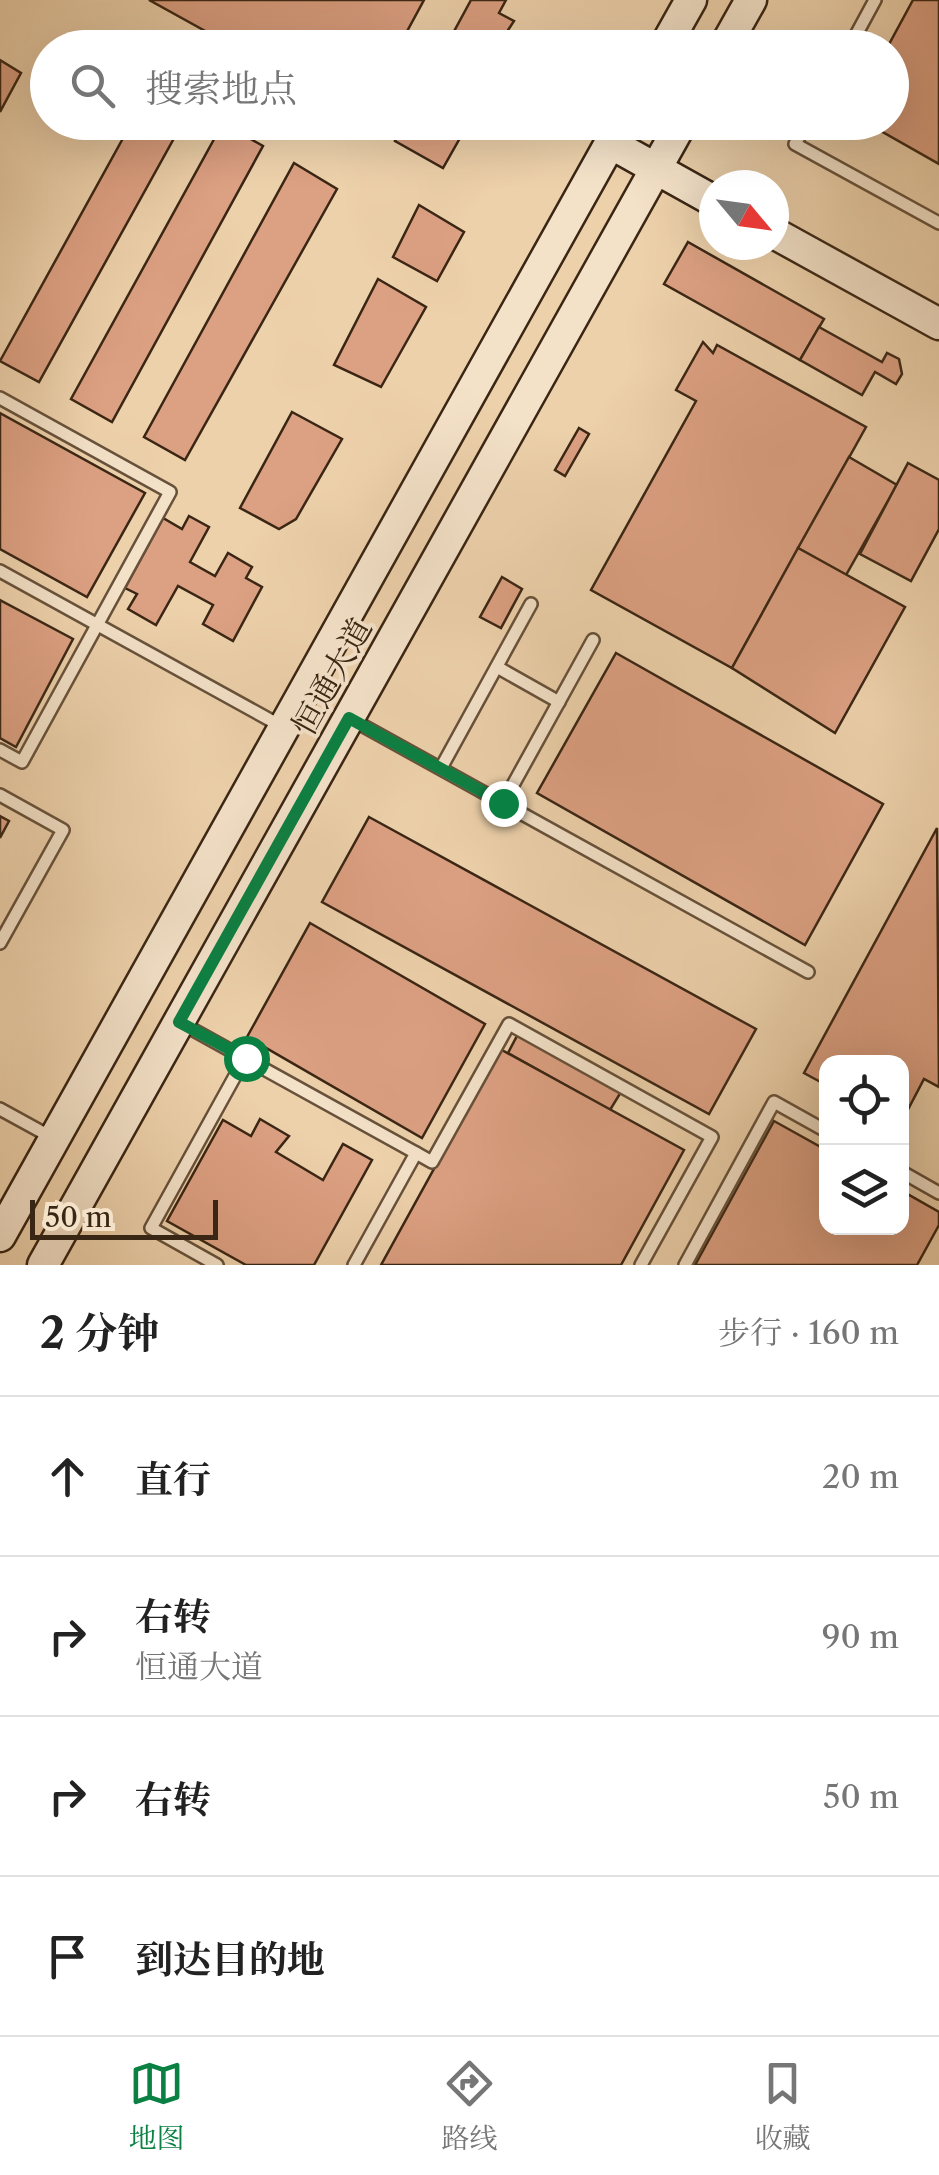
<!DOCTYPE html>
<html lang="zh">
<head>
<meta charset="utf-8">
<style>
  :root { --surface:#fff; --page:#f6f6f6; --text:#222; --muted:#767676; --line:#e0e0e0; --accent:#0b8043 }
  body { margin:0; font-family:"Libre Caslon Text","Noto Serif SC",serif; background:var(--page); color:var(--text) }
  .controls { position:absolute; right:30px; bottom:30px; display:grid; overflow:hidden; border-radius:20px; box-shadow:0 10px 40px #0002 }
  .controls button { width:90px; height:90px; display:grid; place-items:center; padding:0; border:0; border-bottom:2px solid var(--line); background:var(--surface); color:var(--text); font:50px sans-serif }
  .compass { position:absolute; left:699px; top:170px; width:90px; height:90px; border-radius:50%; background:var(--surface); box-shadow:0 10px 40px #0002; rotate:119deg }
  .scale { position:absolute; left:30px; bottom:25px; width:188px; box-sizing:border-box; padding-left:10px; border:5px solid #3a2614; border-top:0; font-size:28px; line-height:35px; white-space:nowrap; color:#3a2614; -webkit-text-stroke:8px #f3e1c8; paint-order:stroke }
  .stop { position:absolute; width:30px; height:30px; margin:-22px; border:8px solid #0b8043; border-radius:50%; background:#fff }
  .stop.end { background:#0b8043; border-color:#fff; box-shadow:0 2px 10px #0008 }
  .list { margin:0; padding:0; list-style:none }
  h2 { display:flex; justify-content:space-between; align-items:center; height:130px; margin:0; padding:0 40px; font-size:42px }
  h2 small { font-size:32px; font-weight:400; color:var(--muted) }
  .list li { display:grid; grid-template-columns:65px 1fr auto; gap:30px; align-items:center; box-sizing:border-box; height:160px; padding:0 40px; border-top:2px solid var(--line) }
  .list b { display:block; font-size:38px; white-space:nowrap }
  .list p { margin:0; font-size:32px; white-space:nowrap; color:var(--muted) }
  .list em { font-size:32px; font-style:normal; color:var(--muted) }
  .icon { flex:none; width:55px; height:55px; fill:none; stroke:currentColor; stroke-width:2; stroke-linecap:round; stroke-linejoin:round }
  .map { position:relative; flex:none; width:939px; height:1265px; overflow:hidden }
  .search { position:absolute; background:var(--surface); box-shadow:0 10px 40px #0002; left:30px; right:30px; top:30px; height:110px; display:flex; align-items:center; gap:25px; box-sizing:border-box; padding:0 35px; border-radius:55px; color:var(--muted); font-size:38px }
  .sheet { height:770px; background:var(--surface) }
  nav { display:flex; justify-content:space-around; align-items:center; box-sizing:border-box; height:140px; border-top:2px solid var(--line); background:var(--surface); font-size:28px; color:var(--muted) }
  nav a { display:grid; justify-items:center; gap:5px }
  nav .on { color:var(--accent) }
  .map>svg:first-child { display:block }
  .building { fill:#dca082; stroke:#3a2614; stroke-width:2.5 }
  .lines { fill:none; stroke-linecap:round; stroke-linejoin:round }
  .lane-casing { stroke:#67513a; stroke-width:16 }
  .secondary-casing { stroke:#3a2614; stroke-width:35 }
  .lane { stroke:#f3e1c8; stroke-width:11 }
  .secondary { stroke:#f3e1c8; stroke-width:30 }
  .route { stroke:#0b8043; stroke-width:12 }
  .labels { text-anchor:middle; stroke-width:8; stroke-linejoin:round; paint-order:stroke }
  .street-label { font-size:32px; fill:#3a2614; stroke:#f3e1c8 }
</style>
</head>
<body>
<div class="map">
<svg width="939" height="1265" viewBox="0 0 939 1265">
  <rect width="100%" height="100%" fill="#edd1ab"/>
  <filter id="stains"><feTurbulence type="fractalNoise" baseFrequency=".002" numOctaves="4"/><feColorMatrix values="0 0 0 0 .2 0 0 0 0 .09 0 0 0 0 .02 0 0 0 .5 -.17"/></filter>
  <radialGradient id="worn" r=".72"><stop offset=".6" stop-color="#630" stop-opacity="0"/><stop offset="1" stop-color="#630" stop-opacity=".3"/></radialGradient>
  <g class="building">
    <polygon points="149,0 424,0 398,48 236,48"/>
    <polygon points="471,0 506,0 499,13 514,21 501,41 514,48 445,48"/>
    <polygon points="913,0 939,0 939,164 865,122 892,122 892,48 887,48"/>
    <polygon points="0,60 21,73 0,112"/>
    <polygon points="132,122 183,122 39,382 0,361"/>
    <polygon points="405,122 469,122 443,168 395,141"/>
    <polygon points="223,123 263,146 112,422 71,399"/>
    <polygon points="294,163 337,189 185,460 144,437"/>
    <polygon points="419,205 464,232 437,281 393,257"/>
    <polygon points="688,242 824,319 800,360 664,284"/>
    <polygon points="378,279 426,307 381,387 334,365"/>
    <polygon points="819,327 882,362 887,353 899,359 902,374 896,384 875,372 862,395 800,360"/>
    <polygon points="703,342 713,353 717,345 866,427 732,668 591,590 696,401 676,390"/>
    <polygon points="292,412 342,439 296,519 279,529 240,508"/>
    <polygon points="0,413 145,493 87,597 0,549"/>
    <polygon points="579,428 589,434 565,476 555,470"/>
    <polygon points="849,457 897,485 846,575 798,548"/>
    <polygon points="908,463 939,480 939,529 911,581 860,554"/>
    <polygon points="189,516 209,527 190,562 215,576 228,553 252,567 246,578 262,587 233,641 203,624 213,605 178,586 156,625 128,609 137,594 125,588 163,518 182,529"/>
    <polygon points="798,548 905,607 835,733 732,668"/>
    <polygon points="502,577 522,589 501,628 480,617"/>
    <polygon points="0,600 73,639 16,747 0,738"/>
    <polygon points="616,653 883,804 805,945 537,793"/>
    <polygon points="0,816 9,821 0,838"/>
    <polygon points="369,817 756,1029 709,1114 322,902"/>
    <polygon points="937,828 939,1087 924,1079 902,1121 902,1062 826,1062 826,1085 804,1073"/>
    <polygon points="310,923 485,1024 422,1138 247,1037"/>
    <polygon points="518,1034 621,1092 610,1110 508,1053"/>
    <polygon points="500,1049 684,1150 621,1265 381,1265"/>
    <polygon points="260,1119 289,1136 276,1152 323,1180 343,1144 372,1160 314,1265 246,1265 167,1221 223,1120 251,1136"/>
    <polygon points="774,1121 826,1150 826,1228 902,1228 902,1191 939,1212 939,1225 917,1265 695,1265"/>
  </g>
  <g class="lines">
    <defs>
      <g id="lane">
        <polyline points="849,48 875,0"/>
        <polyline points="807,122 795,144 939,223"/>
        <polyline points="0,398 170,492 22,762 0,750"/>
        <polyline points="0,571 281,726"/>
        <polyline points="497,667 559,702"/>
        <polyline points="349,718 808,972"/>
        <polyline points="441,768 531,604"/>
        <polyline points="0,795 63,830 0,943"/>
        <polyline points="503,803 593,640"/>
        <polyline points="179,1022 416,1153 354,1265"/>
        <polyline points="0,1109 51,1137"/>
        <polyline points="416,1153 432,1162 509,1024 712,1137 641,1265"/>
        <polyline points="902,1172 939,1193"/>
        <polyline points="217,1265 151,1228 245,1058"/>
        <polyline points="685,1265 774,1102 826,1131"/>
      </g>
      <g id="secondary">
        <polyline points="664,48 691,0"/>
        <polyline points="724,48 751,0"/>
        <polyline points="610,143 714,201"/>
        <polyline points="774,233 939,324"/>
        <polyline points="0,1236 622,122"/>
        <polyline points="43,1265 682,122"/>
      </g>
    </defs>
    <use href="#lane" class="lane-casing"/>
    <use href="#secondary" class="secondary-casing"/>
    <use href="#lane" class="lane"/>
    <use href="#secondary" class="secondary"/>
  </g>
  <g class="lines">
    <polyline class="route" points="246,1058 179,1022 349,718 503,803"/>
  </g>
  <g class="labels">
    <g class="street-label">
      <text transform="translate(332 677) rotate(-61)" y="11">恒通大道</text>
    </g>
  </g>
  <rect width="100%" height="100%" filter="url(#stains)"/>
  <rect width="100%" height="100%" fill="url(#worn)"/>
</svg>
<div class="controls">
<button><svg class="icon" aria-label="locate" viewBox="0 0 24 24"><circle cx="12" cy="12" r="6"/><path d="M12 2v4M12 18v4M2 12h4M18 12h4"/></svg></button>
<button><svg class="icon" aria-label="layers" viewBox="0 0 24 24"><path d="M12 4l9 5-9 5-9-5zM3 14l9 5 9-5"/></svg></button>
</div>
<svg class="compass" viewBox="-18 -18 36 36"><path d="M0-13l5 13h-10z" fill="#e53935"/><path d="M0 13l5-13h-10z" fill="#767676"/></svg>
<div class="scale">50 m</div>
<div class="stop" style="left:246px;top:1058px"></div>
<div class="stop end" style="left:503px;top:803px"></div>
<div class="search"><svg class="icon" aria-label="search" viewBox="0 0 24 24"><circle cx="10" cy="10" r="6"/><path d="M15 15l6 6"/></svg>搜索地点</div>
</div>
<section class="sheet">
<h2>2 分钟<small>步行 · 160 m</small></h2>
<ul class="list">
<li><svg class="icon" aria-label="ahead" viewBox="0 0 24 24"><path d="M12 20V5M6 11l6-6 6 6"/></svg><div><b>直行</b></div><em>20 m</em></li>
<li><svg class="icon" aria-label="right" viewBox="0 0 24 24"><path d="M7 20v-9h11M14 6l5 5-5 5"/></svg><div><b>右转</b><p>恒通大道</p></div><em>90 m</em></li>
<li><svg class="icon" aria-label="right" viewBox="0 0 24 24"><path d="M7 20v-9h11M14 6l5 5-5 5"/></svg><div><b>右转</b></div><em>50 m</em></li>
<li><svg class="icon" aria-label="arrive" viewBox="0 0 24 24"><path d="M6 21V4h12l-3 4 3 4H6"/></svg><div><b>到达目的地</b></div></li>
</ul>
</section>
<nav>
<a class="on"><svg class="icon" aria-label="map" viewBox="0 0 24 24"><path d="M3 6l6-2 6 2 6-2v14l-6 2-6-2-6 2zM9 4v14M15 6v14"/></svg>地图</a>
<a><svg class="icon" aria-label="directions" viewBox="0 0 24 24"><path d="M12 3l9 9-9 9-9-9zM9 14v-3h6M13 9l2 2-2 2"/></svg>路线</a>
<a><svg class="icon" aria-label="saved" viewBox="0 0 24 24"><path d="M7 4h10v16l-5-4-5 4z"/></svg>收藏</a>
</nav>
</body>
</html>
